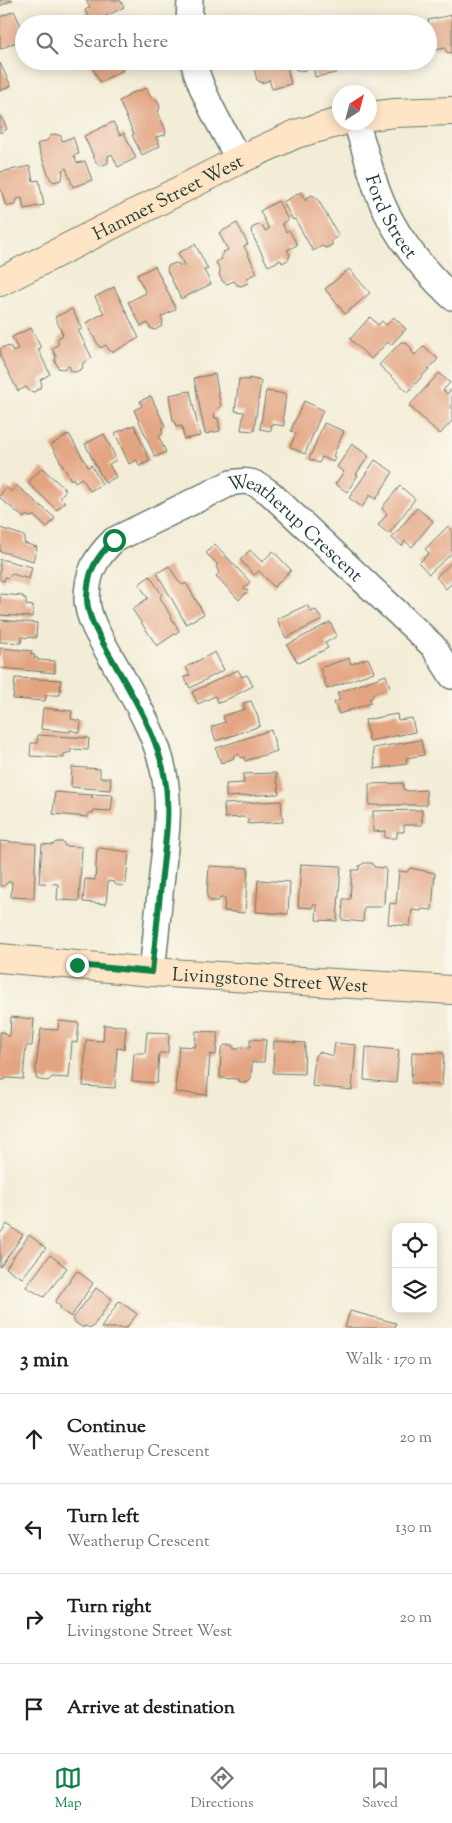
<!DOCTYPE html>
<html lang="en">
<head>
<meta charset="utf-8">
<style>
  :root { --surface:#fff; --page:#f2f2f2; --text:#202124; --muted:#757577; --line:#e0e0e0; --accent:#0b8043 }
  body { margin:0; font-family:"Sorts Mill Goudy",serif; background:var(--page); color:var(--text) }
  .controls { position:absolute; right:15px; bottom:15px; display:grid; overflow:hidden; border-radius:10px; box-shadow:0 2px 12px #0003 }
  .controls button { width:45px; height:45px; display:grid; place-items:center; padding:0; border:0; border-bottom:1px solid var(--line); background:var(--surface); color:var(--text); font:25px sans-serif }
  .compass { position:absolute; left:332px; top:85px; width:45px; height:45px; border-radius:50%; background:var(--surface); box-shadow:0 2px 12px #0003; rotate:36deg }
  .stop { position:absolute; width:15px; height:15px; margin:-11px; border:4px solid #0b8043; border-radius:50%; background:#fff }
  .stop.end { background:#0b8043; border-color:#fff; box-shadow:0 1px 5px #0008 }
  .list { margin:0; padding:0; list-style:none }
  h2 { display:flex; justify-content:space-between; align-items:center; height:65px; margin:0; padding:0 20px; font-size:21px }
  h2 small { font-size:16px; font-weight:400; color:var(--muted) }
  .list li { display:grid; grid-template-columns:32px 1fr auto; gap:15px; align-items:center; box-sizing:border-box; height:90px; padding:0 20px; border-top:1px solid var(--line) }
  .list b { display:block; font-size:19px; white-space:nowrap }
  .list p { margin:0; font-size:16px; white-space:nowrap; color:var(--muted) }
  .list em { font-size:16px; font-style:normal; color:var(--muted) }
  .icon { flex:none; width:28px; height:28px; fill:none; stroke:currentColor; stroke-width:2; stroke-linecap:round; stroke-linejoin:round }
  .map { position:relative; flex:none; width:452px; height:1328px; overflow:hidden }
  .search { position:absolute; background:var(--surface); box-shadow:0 2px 12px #0003; left:15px; right:15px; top:15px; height:55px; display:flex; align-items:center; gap:12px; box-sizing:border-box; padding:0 18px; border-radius:28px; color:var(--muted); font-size:19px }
  .sheet { height:425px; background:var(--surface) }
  nav { display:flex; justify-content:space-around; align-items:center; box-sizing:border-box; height:70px; border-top:1px solid var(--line); background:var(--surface); font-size:14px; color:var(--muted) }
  nav a { display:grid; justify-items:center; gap:2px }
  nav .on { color:var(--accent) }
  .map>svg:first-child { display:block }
  .building { fill:#e3a482 }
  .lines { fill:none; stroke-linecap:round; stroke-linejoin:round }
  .street-casing { stroke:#697b6d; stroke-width:28 }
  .secondary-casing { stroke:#697b6d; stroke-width:30 }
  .street { stroke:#fff; stroke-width:25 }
  .secondary { stroke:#fee5c5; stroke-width:28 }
  .route { stroke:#0b8043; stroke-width:6 }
  .labels { text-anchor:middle; stroke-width:4; stroke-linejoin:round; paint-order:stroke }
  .street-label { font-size:19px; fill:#1f3d34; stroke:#fbf7ec }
</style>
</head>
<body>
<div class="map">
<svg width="452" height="1328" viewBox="0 0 452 1328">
  <rect width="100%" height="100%" fill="#fbf7ec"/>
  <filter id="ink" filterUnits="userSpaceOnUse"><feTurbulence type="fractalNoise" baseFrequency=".02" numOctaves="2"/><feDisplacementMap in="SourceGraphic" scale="10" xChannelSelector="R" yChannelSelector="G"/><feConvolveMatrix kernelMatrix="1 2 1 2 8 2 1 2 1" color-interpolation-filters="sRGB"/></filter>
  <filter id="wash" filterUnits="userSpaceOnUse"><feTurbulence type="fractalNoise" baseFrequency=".0096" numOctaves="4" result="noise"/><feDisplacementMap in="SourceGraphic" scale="20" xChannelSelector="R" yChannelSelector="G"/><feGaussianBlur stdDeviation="1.12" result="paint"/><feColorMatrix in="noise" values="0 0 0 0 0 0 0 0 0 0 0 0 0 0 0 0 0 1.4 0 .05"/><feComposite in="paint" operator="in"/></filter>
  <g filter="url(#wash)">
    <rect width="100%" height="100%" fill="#f3edd7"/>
    <g id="blocks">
      <g class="building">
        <polygon points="0,0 13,0 0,6"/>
        <polygon points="86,0 120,0 124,7 97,21 96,18 91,21 85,10 90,7"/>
        <polygon points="14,11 24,32 24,39 0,49 0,17"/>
        <polygon points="452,15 452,52 447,53 445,48 434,50 428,20"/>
        <polygon points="414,17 415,24 405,24 404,19"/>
        <polygon points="89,61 123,61 124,64 121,65 123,70 100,82"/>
        <polygon points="252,61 283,61 286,63 291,84 272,89 269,79 268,81 261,83 257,80"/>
        <polygon points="308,61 309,66 306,70 299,71 295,69 294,61"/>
        <polygon points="312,61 333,61 336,73 315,77"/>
        <polygon points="360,61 381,61 381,64 362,68"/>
        <polygon points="0,63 11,86 0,91"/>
        <polygon points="147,88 151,98 157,100 160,107 158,113 166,131 165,135 156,137 160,146 142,155 132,135 134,134 119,101 127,97 129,94"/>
        <polygon points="0,114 7,129 0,133"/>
        <polygon points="113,122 120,135 124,133 136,158 118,167 112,154 108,156 108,163 101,166 97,164 84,136"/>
        <polygon points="55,134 61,136 62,141 73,137 79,154 74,155 77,163 85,161 92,180 73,187 66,168 62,170 63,175 61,180 54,182 50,179 37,144 48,140 50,136"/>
        <polygon points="30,166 33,181 39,180 44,205 24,209 22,198 17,199 16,205 8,206 5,204 0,185 0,172"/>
        <polygon points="301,192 306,201 306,198 312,195 317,198 339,236 332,240 332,245 326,248 322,246 313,251 295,219 293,220 283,202"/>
        <polygon points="278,201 288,220 282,223 286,232 289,230 297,245 287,250 290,255 288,260 282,263 281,260 268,266 251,232 252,228 258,225 263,226 265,231 269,229 260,211"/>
        <polygon points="237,223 248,244 244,246 257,273 247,278 248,283 241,286 237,285 234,281 227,284 223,282 219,275 220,270 216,262 222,259 221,257 223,252 228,250 219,233"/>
        <polygon points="195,244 208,269 204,270 211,284 181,299 167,270 168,266 175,263 179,264 180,266 184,265 178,253"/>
        <polygon points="155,266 176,309 161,317 163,321 162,326 155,330 150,328 148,323 141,326 128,302 146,293 137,275"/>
        <polygon points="349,269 370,293 345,314 325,289"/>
        <polygon points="114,287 139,338 113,352 109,350 106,345 100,348 86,323 104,313 95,297"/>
        <polygon points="72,309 82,329 78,330 92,358 83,363 82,369 76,372 71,371 69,366 63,369 58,368 55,361 56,357 52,348 58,345 58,338 63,335 55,317"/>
        <polygon points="370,317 378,325 382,321 386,325 394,317 406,329 391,345 388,342 371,359 350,339"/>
        <polygon points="31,328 41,348 38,349 50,374 40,380 42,384 40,388 34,392 29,391 26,387 18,391 0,356 0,349 6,346 11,347 13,352 18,349 12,337"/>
        <polygon points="401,342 405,342 411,348 412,352 415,355 424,346 438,359 408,392 379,365"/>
        <polygon points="439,373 450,383 443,390 447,394 452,389 452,421 440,434 409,406"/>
        <polygon points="215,374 221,407 218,408 218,410 214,414 215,418 218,418 220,431 205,434 194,378"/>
        <polygon points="249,378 261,381 254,431 241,430 244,412 235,411 239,379 249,380"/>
        <polygon points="190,391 200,436 184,439 182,426 176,427 175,421 173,421 169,395"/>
        <polygon points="266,391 286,394 283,418 284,419 284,426 272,424 271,431 260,429"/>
        <polygon points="151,396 165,426 161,428 163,432 159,437 166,452 155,457 134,410 142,406 140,401"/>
        <polygon points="304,401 323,410 305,454 290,447 296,433 291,431 292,427"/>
        <polygon points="324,423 344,431 333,456 335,457 333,462 322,457 319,463 309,459"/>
        <polygon points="134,425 150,461 139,466 137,460 129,464 115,433"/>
        <polygon points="69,434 88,467 91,465 102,484 90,491 82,478 75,482 73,478 71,480 51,445"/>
        <polygon points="104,434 115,456 114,457 116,460 109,464 116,477 105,483 85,444"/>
        <polygon points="352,444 369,456 356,474 358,475 347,492 335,484 344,472 337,467"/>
        <polygon points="375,460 393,472 376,499 370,495 362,507 349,498"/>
        <polygon points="42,468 66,490 60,497 65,502 57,510 28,483"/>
        <polygon points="16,485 55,518 47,528 34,516 29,517 26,515 24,518 0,498 0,495 6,487 11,492"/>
        <polygon points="400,486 415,499 389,534 378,525 387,514 382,509 384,505"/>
        <polygon points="417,508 433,521 412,547 405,541 402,546 392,538"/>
        <polygon points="448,526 452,530 452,553 429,574 419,563 429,553 425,549"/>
        <polygon points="0,528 22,535 25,537 24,543 37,547 33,561 0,551"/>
        <polygon points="215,544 250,582 244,588 248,591 239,600 216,576 219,573 216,566 218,565 206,553"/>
        <polygon points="250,550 262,562 273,551 291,570 274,587 259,571 254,575 240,560"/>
        <polygon points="0,559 32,567 29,579 12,574 8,578 5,577 4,581 0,580"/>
        <polygon points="452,562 452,583 446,589 436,577"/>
        <polygon points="169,566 179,582 183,585 186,583 204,614 186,624 157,573"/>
        <polygon points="150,576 162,595 160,597 179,631 157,646 132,609 148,598 139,584"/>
        <polygon points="0,594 23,596 23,598 26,598 26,605 33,606 32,617 0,615"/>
        <polygon points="307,605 311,612 316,610 322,620 286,638 277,619"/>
        <polygon points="0,620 37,623 36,638 22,637 21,643 0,642"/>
        <polygon points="330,622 337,636 325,643 328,648 298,663 287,645"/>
        <polygon points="0,648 32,651 31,655 35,655 34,658 38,658 38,660 55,661 55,673 0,668"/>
        <polygon points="215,652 224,670 190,688 184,677 190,675 186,667"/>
        <polygon points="349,658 351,664 368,658 374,672 327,689 320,668"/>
        <polygon points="238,670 242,677 247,675 253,686 224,701 218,703 215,696 198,704 192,692"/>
        <polygon points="386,675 390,687 374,693 372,698 369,699 371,703 339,714 334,702 340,700 337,693"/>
        <polygon points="15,678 61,680 60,695 46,695 45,701 13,699"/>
        <polygon points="251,701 258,717 260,726 216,741 211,727 225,722 223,716 245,709 243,703"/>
        <polygon points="43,708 72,711 71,719 81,721 80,733 70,730 70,732 41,729"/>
        <polygon points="397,714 398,720 412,718 415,732 369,741 365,720"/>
        <polygon points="271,730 277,751 245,761 244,757 242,758 238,754 233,756 234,758 221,763 216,748"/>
        <polygon points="38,735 89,738 88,750 71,749 71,752 64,754 64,758 30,756 31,743 37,743"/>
        <polygon points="421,740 424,755 406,758 407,764 375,769 373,748"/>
        <polygon points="72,767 100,769 100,778 111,778 110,790 71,787"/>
        <polygon points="276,773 277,783 278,783 279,793 277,794 226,797 226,784 244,783 243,774"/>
        <polygon points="403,783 403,789 408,791 426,790 427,805 369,805 369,784"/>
        <polygon points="55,792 91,795 92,798 92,794 113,795 111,811 93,810 93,813 88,813 88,817 53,814"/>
        <polygon points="281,801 283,822 248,824 248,819 244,817 225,818 224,804"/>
        <polygon points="422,810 422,825 404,825 404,832 397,832 397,838 385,838 385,831 373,832 373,811"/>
        <polygon points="0,841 36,844 34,898 11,897 12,882 8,882 4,886 0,886"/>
        <polygon points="56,842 63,842 65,846 82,847 79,901 57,900 58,884 39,883 42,844 53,845"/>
        <polygon points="100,848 129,852 126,883 123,886 116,885 114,882 108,881 106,904 83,902 85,879 95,880 97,850"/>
        <polygon points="364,863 372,863 374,867 386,868 384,904 381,907 364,907 363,922 342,920 343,899 350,899 352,870 359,870 359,866"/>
        <polygon points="301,864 341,866 337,921 316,920 317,905 313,905 313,908 298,907"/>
        <polygon points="209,866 248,868 245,913 224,911 225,898 220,898 218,901 210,901 207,897"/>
        <polygon points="410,868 435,873 432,910 422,909 421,911 412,910 410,926 388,924 390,903 396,904 399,871 407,872"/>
        <polygon points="258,880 290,882 288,914 256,912"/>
        <polygon points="11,1017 34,1019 32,1046 26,1046 23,1079 7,1078 4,1080 0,1080 0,1032 4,1032 7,1036 10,1036"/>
        <polygon points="59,1021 79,1023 77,1043 72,1042 69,1078 52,1077 48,1081 40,1080 36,1078 36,1066 41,1029 58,1030"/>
        <polygon points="104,1025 126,1026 124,1049 117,1048 115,1088 83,1086 86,1040 103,1041"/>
        <polygon points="196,1031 218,1032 216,1055 210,1054 207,1095 175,1092 179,1046 195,1047"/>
        <polygon points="147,1032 169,1033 168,1053 159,1053 157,1083 132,1081 134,1053 145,1053"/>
        <polygon points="250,1039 266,1040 264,1062 252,1062 251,1079 247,1083 240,1082 238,1079 220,1078 221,1049 225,1045 232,1045 234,1049 239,1049 239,1047 250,1048"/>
        <polygon points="274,1041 305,1043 304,1074 273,1073"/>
        <polygon points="335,1043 356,1045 352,1090 312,1086 315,1056 319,1052 333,1056"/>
        <polygon points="366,1047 399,1050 396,1083 364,1080"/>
        <polygon points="412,1052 444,1053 442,1085 411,1083"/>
        <polygon points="7,1224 23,1235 0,1267 0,1234"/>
        <polygon points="29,1235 46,1248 22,1278 6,1268"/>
        <polygon points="50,1255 67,1268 44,1297 26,1287"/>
        <polygon points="77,1271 93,1283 71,1317 60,1309 61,1307 55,1302"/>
        <polygon points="96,1288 112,1299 92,1328 84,1326 83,1328 72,1320"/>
        <polygon points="119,1301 137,1314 126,1328 101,1328"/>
        <polygon points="350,1311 396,1323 395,1328 345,1328"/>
      </g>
    </g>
  </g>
  <g filter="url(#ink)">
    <use href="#blocks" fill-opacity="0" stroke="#697b6d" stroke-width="1"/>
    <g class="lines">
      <defs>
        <g id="street">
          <polyline points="189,24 190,0"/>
          <path d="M193 61C203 97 222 128 239 160"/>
          <path id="s1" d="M356 122C364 146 370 170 378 193 393 233 421 268 452 297"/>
          <path id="s2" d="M152 972C156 936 159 901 163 866 166 838 170 808 165 779 158 735 133 697 112 659 102 641 88 620 87 600 87 573 95 558 114 540L231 483C249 479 255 482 270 493L433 646 452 676"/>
        </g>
        <g id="secondary">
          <polyline points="370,116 395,113 452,111"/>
          <path id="s3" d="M0 282 239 160 296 134 340 122"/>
          <path id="s4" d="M0 958 152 972 452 990"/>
        </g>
      </defs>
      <use href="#street" class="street-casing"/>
      <use href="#secondary" class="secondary-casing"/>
      <use href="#street" class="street"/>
      <use href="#secondary" class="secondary"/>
    </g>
  </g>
  <g class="lines" filter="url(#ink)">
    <path class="route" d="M77 965 152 972C156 936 159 901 163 866 166 838 170 808 165 779 158 735 133 697 112 659 102 641 88 620 87 600 87 573 95 558 114 540"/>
  </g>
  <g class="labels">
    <g class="street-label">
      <text dy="7" stroke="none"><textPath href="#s3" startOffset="188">Hanmer Street West</textPath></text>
      <text dy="7" stroke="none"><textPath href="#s1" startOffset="101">Ford Street</textPath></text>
      <text dy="7" stroke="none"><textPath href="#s2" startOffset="670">Weatherup Crescent</textPath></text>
      <text dy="7" stroke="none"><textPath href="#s4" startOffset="271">Livingstone Street West</textPath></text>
    </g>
  </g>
</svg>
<div class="controls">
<button><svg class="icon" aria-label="locate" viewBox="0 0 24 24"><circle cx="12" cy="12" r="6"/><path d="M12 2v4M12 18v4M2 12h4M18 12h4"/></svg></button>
<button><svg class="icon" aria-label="layers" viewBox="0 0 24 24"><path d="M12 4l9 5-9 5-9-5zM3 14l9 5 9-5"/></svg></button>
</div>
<svg class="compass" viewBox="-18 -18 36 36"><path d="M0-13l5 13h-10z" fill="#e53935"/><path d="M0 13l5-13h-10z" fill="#757577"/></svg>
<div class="stop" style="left:114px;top:540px"></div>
<div class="stop end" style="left:77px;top:965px"></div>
<div class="search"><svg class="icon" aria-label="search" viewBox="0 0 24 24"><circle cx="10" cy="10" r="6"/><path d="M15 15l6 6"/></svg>Search here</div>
</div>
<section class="sheet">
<h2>3 min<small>Walk · 170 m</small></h2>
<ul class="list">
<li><svg class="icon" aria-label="ahead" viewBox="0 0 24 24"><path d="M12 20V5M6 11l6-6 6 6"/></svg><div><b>Continue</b><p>Weatherup Crescent</p></div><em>20 m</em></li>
<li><svg class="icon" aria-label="left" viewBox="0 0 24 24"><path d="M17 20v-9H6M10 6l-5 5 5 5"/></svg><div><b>Turn left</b><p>Weatherup Crescent</p></div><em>130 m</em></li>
<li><svg class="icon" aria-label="right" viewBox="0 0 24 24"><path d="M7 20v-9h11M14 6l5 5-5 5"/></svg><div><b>Turn right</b><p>Livingstone Street West</p></div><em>20 m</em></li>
<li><svg class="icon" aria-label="arrive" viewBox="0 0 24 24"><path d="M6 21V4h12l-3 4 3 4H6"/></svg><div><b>Arrive at destination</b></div></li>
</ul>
</section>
<nav>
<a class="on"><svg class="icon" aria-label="map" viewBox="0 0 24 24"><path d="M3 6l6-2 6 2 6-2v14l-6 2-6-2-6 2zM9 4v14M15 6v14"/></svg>Map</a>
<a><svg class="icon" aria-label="directions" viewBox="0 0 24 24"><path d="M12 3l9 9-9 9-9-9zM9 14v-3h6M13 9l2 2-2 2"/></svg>Directions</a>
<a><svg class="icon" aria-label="saved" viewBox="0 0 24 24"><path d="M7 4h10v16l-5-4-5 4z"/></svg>Saved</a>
</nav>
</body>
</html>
